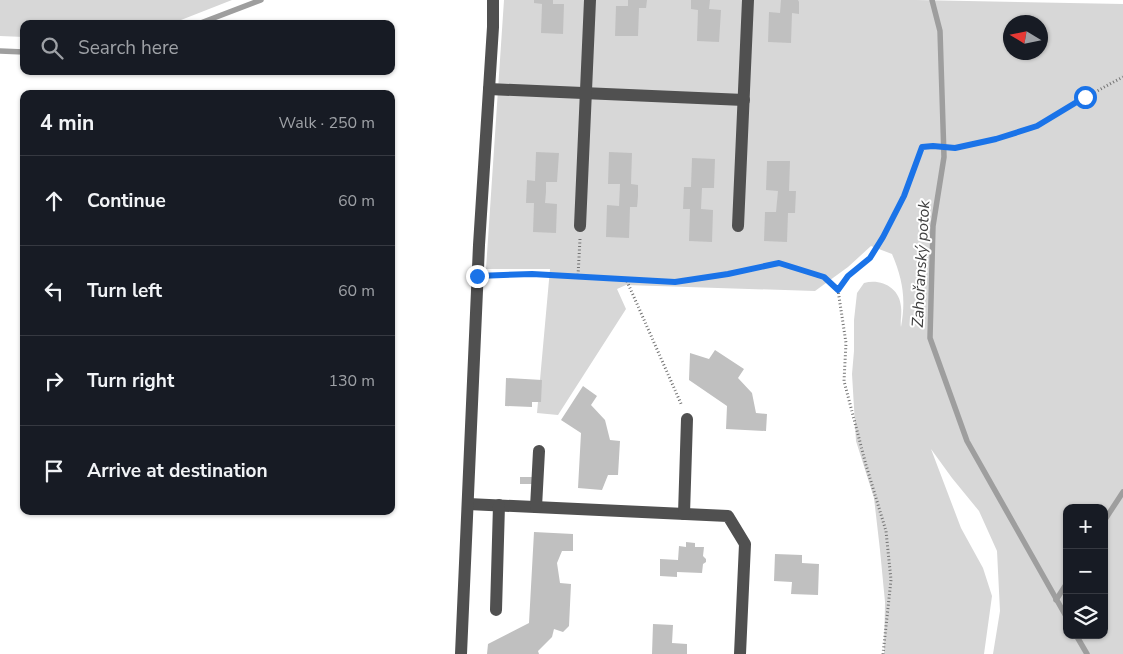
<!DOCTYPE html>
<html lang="en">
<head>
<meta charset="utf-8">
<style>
  :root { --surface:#171b24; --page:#242831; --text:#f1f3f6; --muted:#9ea1a6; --line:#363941 }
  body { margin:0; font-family:"Nunito Sans",sans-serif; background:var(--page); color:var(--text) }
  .controls { position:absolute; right:15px; bottom:15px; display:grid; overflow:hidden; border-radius:10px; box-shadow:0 1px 4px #0004 }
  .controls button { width:45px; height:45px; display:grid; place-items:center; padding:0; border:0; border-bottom:1px solid var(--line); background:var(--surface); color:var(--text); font:25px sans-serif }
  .compass { position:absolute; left:1003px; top:15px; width:45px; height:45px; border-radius:50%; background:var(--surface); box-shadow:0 1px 4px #0004; rotate:280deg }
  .stop { position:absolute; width:15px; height:15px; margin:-11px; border:4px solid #1a73e8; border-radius:50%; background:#fff }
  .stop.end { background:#1a73e8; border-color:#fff; box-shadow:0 1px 5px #0008 }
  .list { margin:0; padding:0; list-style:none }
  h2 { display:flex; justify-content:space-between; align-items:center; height:65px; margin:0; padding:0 20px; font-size:21px }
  h2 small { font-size:16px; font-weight:400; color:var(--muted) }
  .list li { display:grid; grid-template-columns:32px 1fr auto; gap:15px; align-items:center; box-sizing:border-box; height:90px; padding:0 20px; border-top:1px solid var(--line) }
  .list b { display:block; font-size:19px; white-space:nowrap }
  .list em { font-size:16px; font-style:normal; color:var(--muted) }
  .icon { flex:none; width:28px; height:28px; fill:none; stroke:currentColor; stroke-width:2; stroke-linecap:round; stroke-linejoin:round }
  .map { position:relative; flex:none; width:1123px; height:654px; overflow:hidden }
  .search { position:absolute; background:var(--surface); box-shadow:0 1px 4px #0004; left:20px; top:20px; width:375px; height:55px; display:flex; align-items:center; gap:12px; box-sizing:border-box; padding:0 18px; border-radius:10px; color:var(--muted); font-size:19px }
  .panel { position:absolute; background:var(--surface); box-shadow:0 1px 4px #0004; left:20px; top:90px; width:375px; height:425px; border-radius:10px }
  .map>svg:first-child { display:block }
  .green { fill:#d7d7d7; fill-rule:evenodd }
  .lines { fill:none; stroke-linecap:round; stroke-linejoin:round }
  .stream { stroke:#9e9e9e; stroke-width:5.5 }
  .building { fill:#c0c0c0 }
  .path { stroke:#727272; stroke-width:3; stroke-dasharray:1 2.5; stroke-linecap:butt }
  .minor { stroke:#505050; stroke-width:12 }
  .route { stroke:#1a73e8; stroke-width:6 }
  .labels { text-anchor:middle; stroke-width:4; stroke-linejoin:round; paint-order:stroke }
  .water-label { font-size:16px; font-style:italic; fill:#3f3f3f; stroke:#fff }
</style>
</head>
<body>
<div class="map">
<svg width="1123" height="654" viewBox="0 0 1123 654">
  <rect width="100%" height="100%" fill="#fff"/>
  <g class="green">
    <polygon points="0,0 232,0 181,20 150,24 24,24 24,37 0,36"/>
    <path d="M504 0H916L1123 4V654H993L1000 611 997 551 979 511 952 478 931 449 961 528 983 568 992 596 984 654H884L885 602 880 550 874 498 856 441 852 374 854 351V320L857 293 864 283C881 278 900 288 901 307 902 314 900 322 901 327 906 299 903 280 892 254L871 246 848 267 815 291 626 285 617 289 626 309 558 415 537 413 550 269H486ZM1010 22H1040V52H1010ZM1067 508H1104V635H1067Z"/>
  </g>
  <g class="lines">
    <g class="stream">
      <polyline points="932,0 940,31 944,157 933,226 930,338 967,441 1067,618"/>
      <polyline points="198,24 261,0"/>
      <polyline points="0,51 24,52"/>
      <polyline points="1104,521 1123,492"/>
      <polyline points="1056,600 1067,583"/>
      <polyline points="1076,635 1087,654"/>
    </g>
  </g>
  <g class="building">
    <polygon points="534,0 553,0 553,4 564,4 563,34 541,33 542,4 534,3"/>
    <polygon points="628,0 647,0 646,8 639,8 638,36 615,36 616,6 628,6"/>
    <polygon points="691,0 710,0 709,9 721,10 719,42 697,41 698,10 691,9"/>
    <polygon points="781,0 798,0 799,2 799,14 792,13 791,43 768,42 769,12 780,13"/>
    <polygon points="536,152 559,153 557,182 546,182 546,192 545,203 557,204 556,233 533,232 534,203 526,203 527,180 535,181"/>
    <polygon points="609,152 632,153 631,184 638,185 638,196 637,207 630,207 629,238 606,237 607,205 619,206 620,184 608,184"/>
    <polygon points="692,158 715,159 714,188 702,188 701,209 713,210 712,242 689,241 690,209 683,209 684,187 691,187"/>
    <polygon points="767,161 790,161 789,191 796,191 795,213 788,213 787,242 764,241 765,212 776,212 778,191 766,190"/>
    <polygon points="715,350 744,369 738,378 752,393 756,413 767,414 766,431 726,429 727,406 689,380 690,353 709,359"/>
    <polygon points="506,378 542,380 541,402 532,402 532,407 505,406"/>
    <polygon points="583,386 597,396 591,405 605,420 610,440 620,441 618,475 608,475 602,490 578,488 581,433 561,420"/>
    <polygon points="520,477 533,477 532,484 520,484"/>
    <polygon points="534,532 573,534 573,551 562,551 557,563 560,583 571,584 569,626 563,632 554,629 552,637 538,651 539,654 487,654 488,644 529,623"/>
    <polygon points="686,542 695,543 695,547 704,547 703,556 706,559 706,562 703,564 702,573 677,572 677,577 660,576 660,559 678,560 679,546 686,547"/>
    <polygon points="775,554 802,555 802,563 819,564 818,595 791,594 792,582 774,581"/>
    <polygon points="653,624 673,625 672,643 687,644 687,654 652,654"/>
  </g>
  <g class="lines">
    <g class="path">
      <polyline points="580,239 578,276 626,279 682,406"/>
      <polyline points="493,275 532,274 578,276"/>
      <polyline points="626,279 675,282 728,274 779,263 824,277 838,290 846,343 844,381 866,465 886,531 891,580 883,654"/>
      <path d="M838 290 848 276 870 258 883 237 904 196 922 147C934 145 945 149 957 148 977 145 1020 134 1039 124 1067 109 1094 92 1123 77"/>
    </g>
    <g class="minor">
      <polyline points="489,89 744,100"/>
      <polyline points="580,226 590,0"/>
      <polyline points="738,226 748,0"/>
      <polyline points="468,504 728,516 745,544 740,654"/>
      <polyline points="536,507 539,451"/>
      <polyline points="684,514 687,419"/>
      <polyline points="496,610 499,505"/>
      <polyline points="461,654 479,245 493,27 493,0"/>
    </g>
  </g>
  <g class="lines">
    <polyline class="route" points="477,276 532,274 675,282 728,274 779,263 824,277 838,290 848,276 870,258 883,237 904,196 922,147 933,146 955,148 996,139 1037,126 1085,97"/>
  </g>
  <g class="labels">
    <g class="water-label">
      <text transform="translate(920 264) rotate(-87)" y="6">Zahořanský potok</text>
    </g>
  </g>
</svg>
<div class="controls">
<button>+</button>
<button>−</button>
<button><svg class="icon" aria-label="layers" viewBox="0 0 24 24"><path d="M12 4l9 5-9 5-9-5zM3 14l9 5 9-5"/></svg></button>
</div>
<svg class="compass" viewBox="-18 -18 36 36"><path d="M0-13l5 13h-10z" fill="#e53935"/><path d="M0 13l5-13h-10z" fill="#9ea1a6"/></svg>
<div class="stop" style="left:1085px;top:97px"></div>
<div class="stop end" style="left:477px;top:276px"></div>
<div class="search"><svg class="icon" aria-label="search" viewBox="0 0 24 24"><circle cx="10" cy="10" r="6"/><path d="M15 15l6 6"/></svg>Search here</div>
<section class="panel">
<h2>4 min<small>Walk · 250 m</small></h2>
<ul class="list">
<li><svg class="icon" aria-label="ahead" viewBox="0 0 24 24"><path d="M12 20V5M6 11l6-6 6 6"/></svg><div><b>Continue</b></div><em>60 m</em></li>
<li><svg class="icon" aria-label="left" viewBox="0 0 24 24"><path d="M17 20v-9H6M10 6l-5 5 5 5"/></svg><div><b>Turn left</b></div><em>60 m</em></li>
<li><svg class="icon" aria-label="right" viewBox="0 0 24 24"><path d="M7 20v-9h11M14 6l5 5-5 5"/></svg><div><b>Turn right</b></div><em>130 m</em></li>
<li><svg class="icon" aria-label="arrive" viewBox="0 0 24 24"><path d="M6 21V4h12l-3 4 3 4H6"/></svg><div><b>Arrive at destination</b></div></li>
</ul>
</section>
</div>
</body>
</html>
